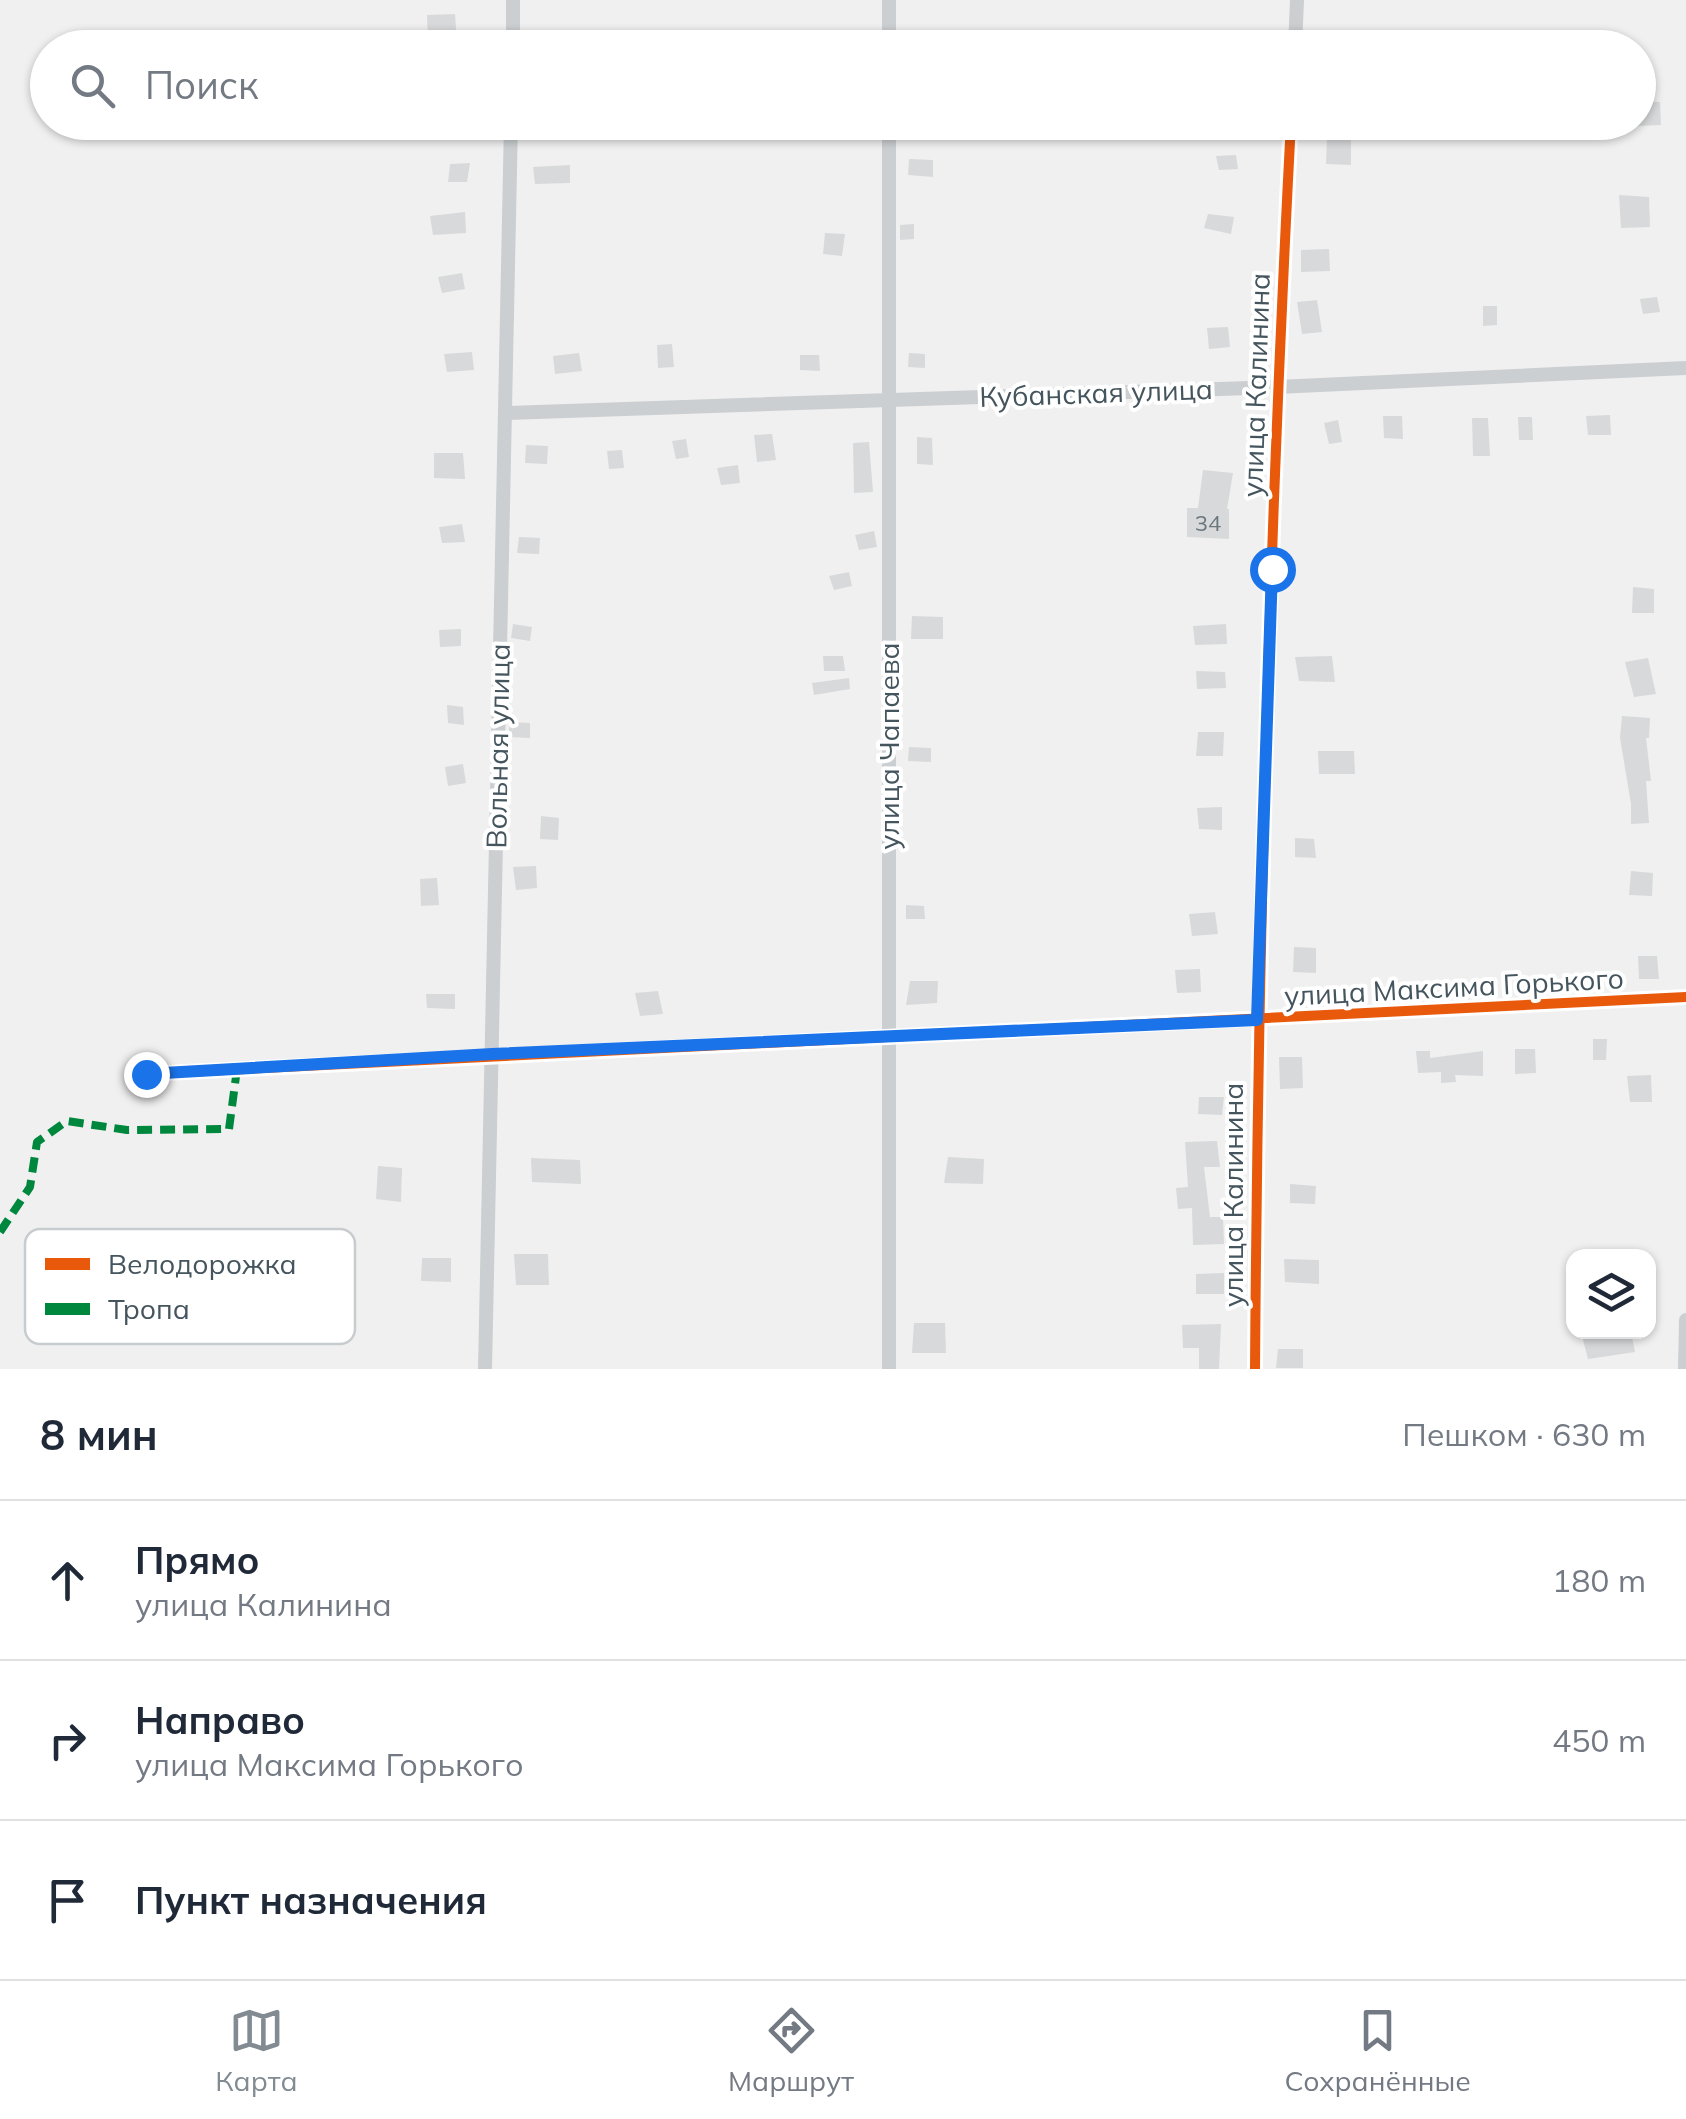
<!DOCTYPE html>
<html lang="ru">
<head>
<meta charset="utf-8">
<style>
  :root { --surface:#fff; --page:#f2f2f3; --text:#1f2937; --muted:#747a83; --line:#e0e1e3; --accent:#818b91 }
  body { margin:0; font-family:Mulish,sans-serif; background:var(--page); color:var(--text) }
  .controls { position:absolute; right:30px; bottom:30px; display:grid; overflow:hidden; border-radius:20px; box-shadow:0 2px 8px #0004 }
  .controls button { width:90px; height:90px; display:grid; place-items:center; padding:0; border:0; border-bottom:2px solid var(--line); background:var(--surface); color:var(--text); font:50px sans-serif }
  .stop { position:absolute; width:30px; height:30px; margin:-22px; border:8px solid #1a73e8; border-radius:50%; background:#fff }
  .stop.end { background:#1a73e8; border-color:#fff; box-shadow:0 2px 10px #0008 }
  .list { margin:0; padding:0; list-style:none }
  h2 { display:flex; justify-content:space-between; align-items:center; height:130px; margin:0; padding:0 40px; font-size:42px }
  h2 small { font-size:32px; font-weight:400; color:var(--muted) }
  .list li { display:grid; grid-template-columns:65px 1fr auto; gap:30px; align-items:center; box-sizing:border-box; height:160px; padding:0 40px; border-top:2px solid var(--line) }
  .list b { display:block; font-size:38px; white-space:nowrap }
  .list p { margin:0; font-size:32px; white-space:nowrap; color:var(--muted) }
  .list em { font-size:32px; font-style:normal; color:var(--muted) }
  .icon { flex:none; width:55px; height:55px; fill:none; stroke:currentColor; stroke-width:2; stroke-linecap:round; stroke-linejoin:round }
  .map { position:relative; flex:none; width:1686px; height:1369px; overflow:hidden }
  .search { position:absolute; background:var(--surface); box-shadow:0 2px 8px #0004; left:30px; right:30px; top:30px; height:110px; display:flex; align-items:center; gap:25px; box-sizing:border-box; padding:0 35px; border-radius:55px; color:var(--muted); font-size:38px }
  .sheet { height:610px; background:var(--surface) }
  nav { display:flex; justify-content:space-around; align-items:center; box-sizing:border-box; height:140px; border-top:2px solid var(--line); background:var(--surface); font-size:28px; color:var(--muted) }
  nav a { display:grid; justify-items:center; gap:5px }
  nav .on { color:var(--accent) }
  .map>svg:first-child { display:block }
  .building { fill:#d7d9da }
  .lines { fill:none; stroke-linecap:round; stroke-linejoin:round }
  .street { stroke:#cbcfd1; stroke-width:14 }
  .quiet { stroke:#00873e; stroke-width:8; stroke-dasharray:15 8; stroke-linecap:butt }
  .cycleway-casing { stroke:#fff; stroke-width:16 }
  .cycleway { stroke:#e8590c; stroke-width:10 }
  .route { stroke:#1a73e8; stroke-width:12 }
  .labels { text-anchor:middle; stroke-width:8; stroke-linejoin:round; paint-order:stroke }
  .number-label { font-size:22px; fill:#6b777e }
  .street-label { font-size:28px; fill:#45555e; stroke:#fff }
  .key { fill:#fff; stroke:#c7cccf; stroke-width:2.5 }
  .key-label { font-size:28px; fill:#45555e }
</style>
</head>
<body>
<div class="map">
<svg width="1686" height="1369" viewBox="0 0 1686 1369">
  <rect width="100%" height="100%" fill="#f1f0f0"/>
  <g class="building">
    <polygon points="455,14 457,41 428,42 427,15"/>
    <polygon points="1638,101 1660,102 1661,125 1638,126"/>
    <polygon points="1327,137 1351,139 1351,165 1326,164"/>
    <polygon points="1236,155 1238,169 1219,170 1216,156"/>
    <polygon points="909,159 933,160 933,177 908,175"/>
    <polygon points="470,163 467,182 448,182 450,164"/>
    <polygon points="570,165 570,183 535,184 533,167"/>
    <polygon points="1619,195 1649,197 1650,227 1621,228"/>
    <polygon points="465,212 466,233 433,235 430,216"/>
    <polygon points="1208,214 1234,217 1231,234 1204,228"/>
    <polygon points="914,224 914,239 900,240 900,225"/>
    <polygon points="825,233 845,234 842,256 823,254"/>
    <polygon points="1329,249 1330,271 1301,272 1301,250"/>
    <polygon points="462,273 465,289 442,293 438,277"/>
    <polygon points="1657,297 1660,312 1643,314 1640,299"/>
    <polygon points="1317,300 1322,332 1302,334 1297,302"/>
    <polygon points="1483,306 1497,306 1497,325 1483,326"/>
    <polygon points="1228,327 1230,347 1209,349 1207,328"/>
    <polygon points="672,344 674,367 658,368 657,345"/>
    <polygon points="472,352 474,370 447,372 444,354"/>
    <polygon points="579,353 582,371 555,374 553,356"/>
    <polygon points="909,353 925,354 925,368 908,367"/>
    <polygon points="800,355 819,355 820,371 800,370"/>
    <polygon points="1610,415 1611,435 1588,435 1586,416"/>
    <polygon points="1383,416 1402,416 1403,439 1384,438"/>
    <polygon points="1518,417 1532,417 1533,440 1519,440"/>
    <polygon points="1472,418 1488,418 1490,456 1473,456"/>
    <polygon points="1338,420 1342,442 1329,444 1324,423"/>
    <polygon points="772,434 776,460 757,462 754,435"/>
    <polygon points="917,437 932,438 933,465 917,464"/>
    <polygon points="686,439 689,457 676,459 672,441"/>
    <polygon points="869,442 873,492 854,493 853,443"/>
    <polygon points="526,445 548,446 547,464 525,463"/>
    <polygon points="622,450 624,468 609,469 607,451"/>
    <polygon points="434,453 463,453 465,479 434,478"/>
    <polygon points="738,465 740,483 721,485 717,468"/>
    <polygon points="1203,470 1233,473 1227,509 1229,509 1229,539 1187,537 1187,508 1198,508"/>
    <polygon points="462,524 465,542 442,543 439,527"/>
    <polygon points="874,531 877,547 859,550 855,535"/>
    <polygon points="519,537 540,538 539,554 517,553"/>
    <polygon points="849,572 852,586 834,590 829,576"/>
    <polygon points="1633,587 1654,589 1654,613 1632,613"/>
    <polygon points="912,616 943,617 943,639 911,639"/>
    <polygon points="513,624 532,627 530,641 511,638"/>
    <polygon points="1226,624 1227,644 1195,645 1193,626"/>
    <polygon points="461,629 461,646 440,647 439,630"/>
    <polygon points="823,656 843,656 845,671 824,671"/>
    <polygon points="1332,656 1335,682 1299,681 1295,657"/>
    <polygon points="1648,658 1656,694 1634,697 1625,662"/>
    <polygon points="1196,671 1225,672 1226,688 1197,689"/>
    <polygon points="849,678 850,689 814,695 812,683"/>
    <polygon points="447,705 463,707 464,725 448,723"/>
    <polygon points="1622,716 1650,718 1649,738 1646,738 1651,781 1646,781 1649,823 1631,824 1631,804 1620,738"/>
    <polygon points="509,722 530,723 530,738 509,737"/>
    <polygon points="1198,732 1224,732 1223,756 1196,756"/>
    <polygon points="909,747 931,748 931,762 908,761"/>
    <polygon points="1318,751 1354,751 1355,774 1319,774"/>
    <polygon points="463,764 466,783 448,786 445,767"/>
    <polygon points="1222,807 1222,830 1199,829 1197,808"/>
    <polygon points="541,816 559,818 558,840 540,839"/>
    <polygon points="1295,838 1314,839 1316,858 1295,857"/>
    <polygon points="536,866 537,888 516,890 513,867"/>
    <polygon points="1631,871 1653,873 1652,896 1629,895"/>
    <polygon points="437,878 439,905 421,906 420,879"/>
    <polygon points="906,905 924,906 925,919 906,919"/>
    <polygon points="1215,912 1218,934 1192,936 1189,914"/>
    <polygon points="1294,947 1316,948 1316,973 1293,972"/>
    <polygon points="1638,956 1657,956 1659,979 1639,979"/>
    <polygon points="1200,969 1201,992 1177,993 1175,970"/>
    <polygon points="910,981 938,981 937,1003 906,1005"/>
    <polygon points="658,991 663,1014 640,1016 635,993"/>
    <polygon points="426,994 455,994 455,1009 427,1008"/>
    <polygon points="1593,1039 1607,1039 1606,1060 1593,1060"/>
    <polygon points="1515,1049 1535,1049 1536,1073 1515,1074"/>
    <polygon points="1416,1051 1430,1051 1430,1058 1483,1051 1483,1076 1455,1075 1456,1082 1441,1083 1441,1072 1418,1073"/>
    <polygon points="1279,1057 1302,1057 1303,1088 1280,1089"/>
    <polygon points="1651,1075 1652,1102 1630,1102 1627,1076"/>
    <polygon points="1199,1097 1224,1097 1222,1115 1198,1114"/>
    <polygon points="1217,1141 1220,1167 1204,1167 1210,1217 1223,1217 1224,1244 1193,1245 1192,1208 1178,1209 1176,1188 1188,1187 1185,1142"/>
    <polygon points="948,1157 984,1159 983,1184 944,1183"/>
    <polygon points="531,1158 580,1160 581,1184 532,1182"/>
    <polygon points="378,1166 402,1168 401,1202 376,1199"/>
    <polygon points="1290,1184 1316,1186 1315,1204 1290,1203"/>
    <polygon points="514,1254 548,1254 549,1285 516,1285"/>
    <polygon points="422,1258 451,1258 451,1282 421,1281"/>
    <polygon points="1284,1259 1319,1260 1319,1284 1285,1282"/>
    <polygon points="1224,1273 1224,1294 1196,1294 1196,1274"/>
    <polygon points="914,1323 945,1323 946,1353 912,1353"/>
    <polygon points="1221,1324 1219,1369 1199,1369 1199,1348 1183,1348 1182,1325"/>
    <polygon points="1614,1332 1631,1332 1635,1352 1588,1359 1582,1336"/>
    <polygon points="1278,1349 1303,1349 1303,1368 1276,1368"/>
  </g>
  <g class="lines">
    <g class="street">
      <polyline points="889,0 889,48"/>
      <polyline points="513,48 513,0"/>
      <polyline points="1295,48 1297,0"/>
      <polyline points="889,122 889,1369"/>
      <polyline points="505,413 1277,387 1686,368"/>
      <path d="M145 1074C659 1045 1173 1025 1686 997"/>
      <polyline points="485,1369 511,122"/>
      <path d="M1255 1369C1258 953 1269 538 1291 122"/>
      <polyline points="1685,1369 1686,1320"/>
    </g>
    <polyline class="quiet" points="0,1232 30,1187 37,1142 67,1121 127,1130 229,1129 237,1069"/>
    <defs>
      <g id="cycleway">
        <path d="M145 1074C659 1045 1173 1025 1686 997"/>
        <path d="M1255 1369C1258 953 1269 538 1291 122"/>
      </g>
    </defs>
    <use href="#cycleway" class="cycleway-casing"/>
    <use href="#cycleway" class="cycleway"/>
  </g>
  <g class="lines">
    <polyline class="route" points="146,1074 492,1054 1257,1020 1272,569"/>
  </g>
  <g class="labels">
    <g class="number-label">
      <text x="1208" y="531">34</text>
    </g>
    <g class="street-label">
      <text transform="translate(1256 385) rotate(-88)" y="10">улица Калинина</text>
      <text transform="translate(1096 393) rotate(-2)" y="10">Кубанская улица</text>
      <text transform="translate(498 746) rotate(-89)" y="10">Вольная улица</text>
      <text transform="translate(889 746) rotate(-90)" y="10">улица Чапаева</text>
      <text transform="translate(1454 987) rotate(-3)" y="10">улица Максима Горького</text>
      <text transform="translate(1233 1195) rotate(-90)" y="10">улица Калинина</text>
    </g>
  </g>
  <rect x="25" y="1229" width="330" height="115" rx="15" class="key"/>
  <rect x="45" y="1258" width="45" height="12" fill="#e8590c"/>
  <rect x="45" y="1303" width="45" height="12" fill="#00873e"/>
  <g class="key-label">
    <text x="108" y="1274">Велодорожка</text>
    <text x="108" y="1319">Тропа</text>
  </g>
</svg>
<div class="controls">
<button><svg class="icon" aria-label="layers" viewBox="0 0 24 24"><path d="M12 4l9 5-9 5-9-5zM3 14l9 5 9-5"/></svg></button>
</div>
<div class="stop" style="left:1272px;top:569px"></div>
<div class="stop end" style="left:146px;top:1074px"></div>
<div class="search"><svg class="icon" aria-label="search" viewBox="0 0 24 24"><circle cx="10" cy="10" r="6"/><path d="M15 15l6 6"/></svg>Поиск</div>
</div>
<section class="sheet">
<h2>8 мин<small>Пешком · 630 m</small></h2>
<ul class="list">
<li><svg class="icon" aria-label="ahead" viewBox="0 0 24 24"><path d="M12 20V5M6 11l6-6 6 6"/></svg><div><b>Прямо</b><p>улица Калинина</p></div><em>180 m</em></li>
<li><svg class="icon" aria-label="right" viewBox="0 0 24 24"><path d="M7 20v-9h11M14 6l5 5-5 5"/></svg><div><b>Направо</b><p>улица Максима Горького</p></div><em>450 m</em></li>
<li><svg class="icon" aria-label="arrive" viewBox="0 0 24 24"><path d="M6 21V4h12l-3 4 3 4H6"/></svg><div><b>Пункт назначения</b></div></li>
</ul>
</section>
<nav>
<a class="on"><svg class="icon" aria-label="map" viewBox="0 0 24 24"><path d="M3 6l6-2 6 2 6-2v14l-6 2-6-2-6 2zM9 4v14M15 6v14"/></svg>Карта</a>
<a><svg class="icon" aria-label="directions" viewBox="0 0 24 24"><path d="M12 3l9 9-9 9-9-9zM9 14v-3h6M13 9l2 2-2 2"/></svg>Маршрут</a>
<a><svg class="icon" aria-label="saved" viewBox="0 0 24 24"><path d="M7 4h10v16l-5-4-5 4z"/></svg>Сохранённые</a>
</nav>
</body>
</html>
